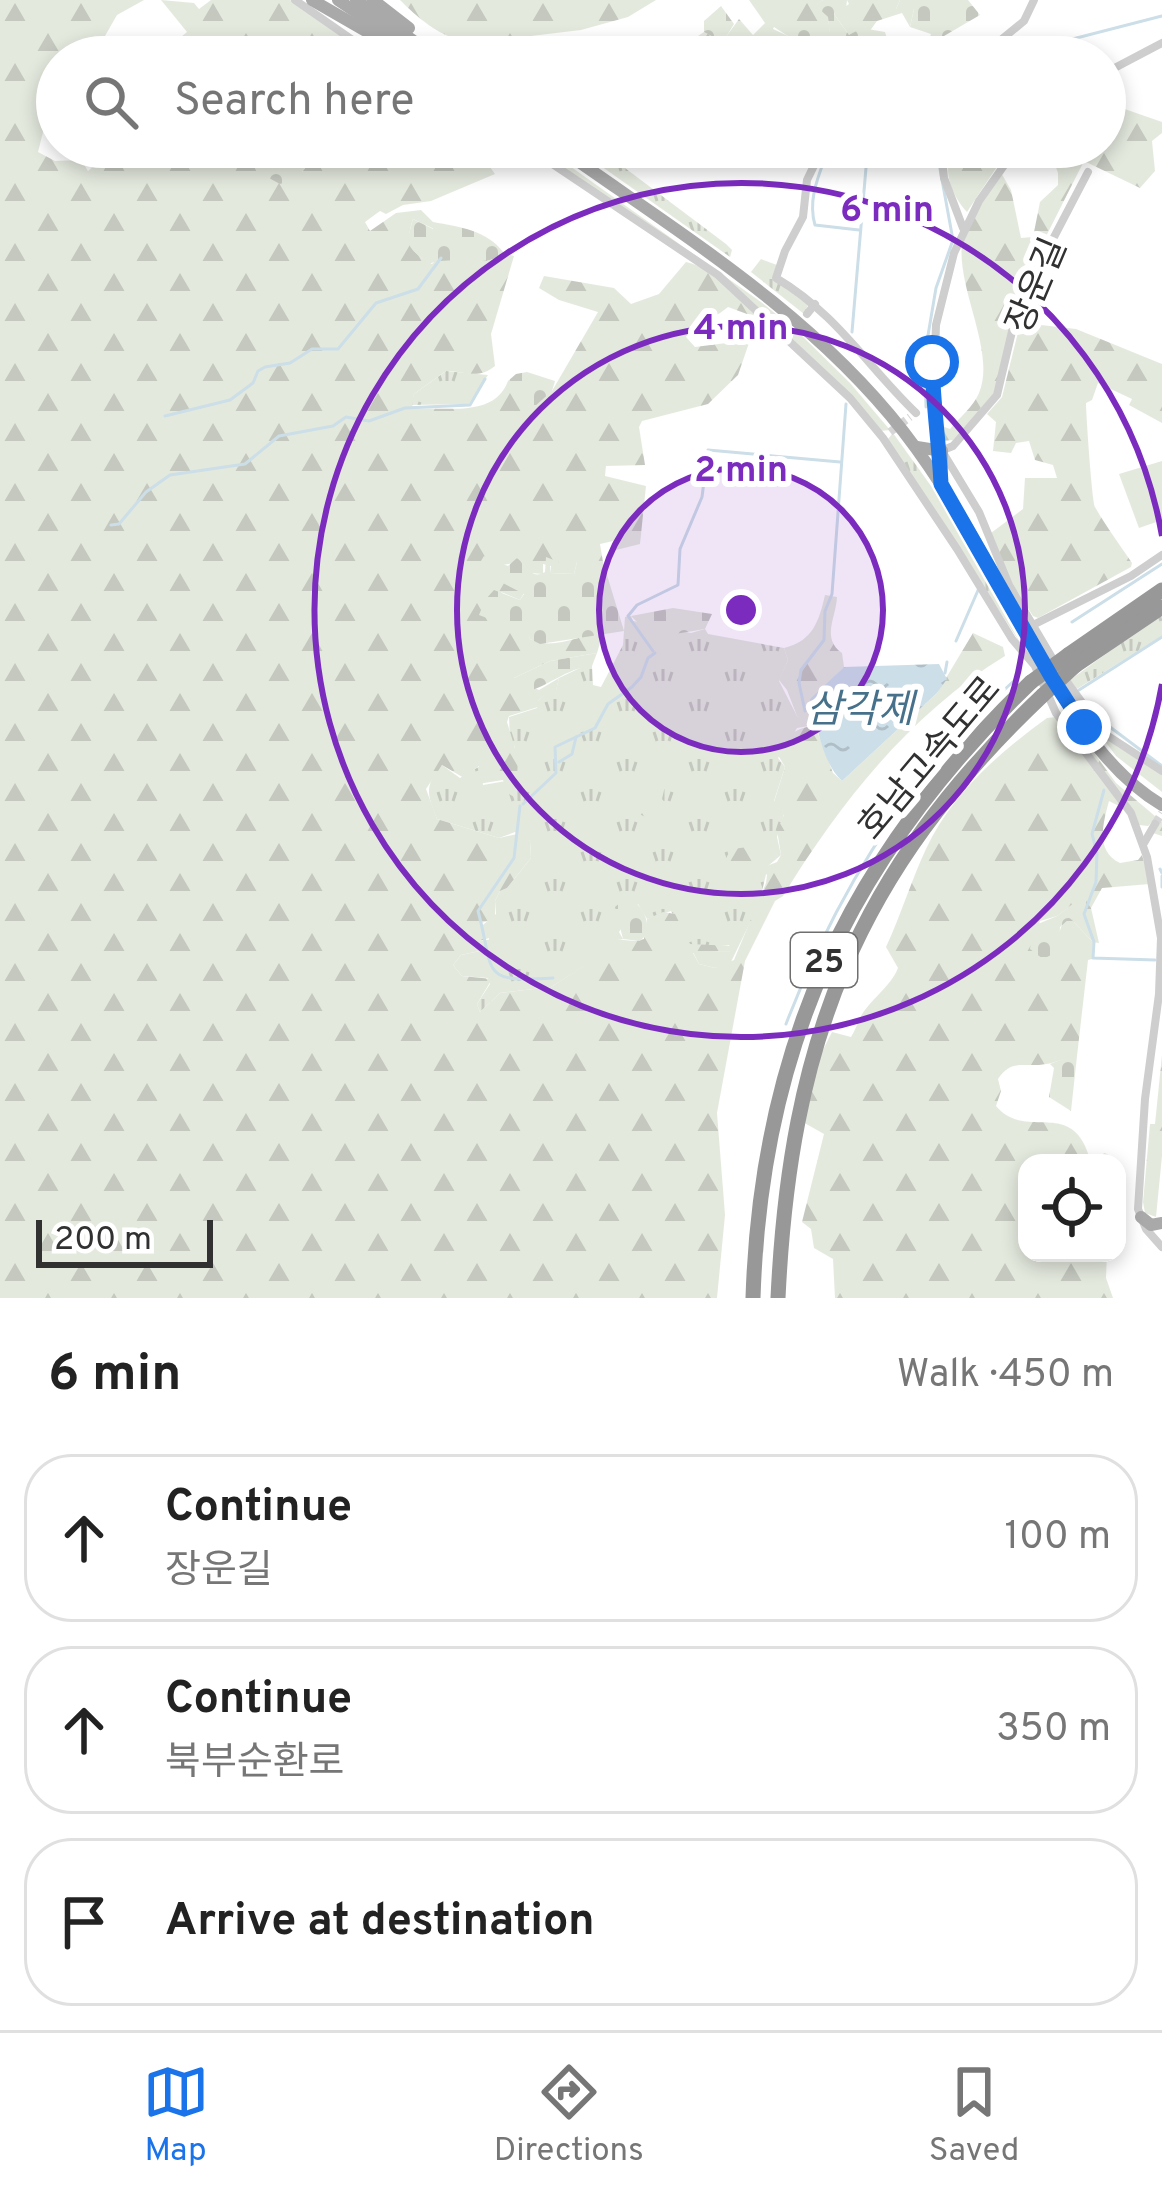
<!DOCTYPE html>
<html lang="en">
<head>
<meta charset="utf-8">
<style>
  :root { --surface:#fff; --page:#f6f6f6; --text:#222; --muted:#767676; --line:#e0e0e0; --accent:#1a73e8 }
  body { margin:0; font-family:Overpass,"Noto Sans KR",sans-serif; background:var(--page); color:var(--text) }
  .controls { position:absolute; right:36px; bottom:36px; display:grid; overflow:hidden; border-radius:24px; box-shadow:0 6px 18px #0003 }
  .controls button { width:108px; height:108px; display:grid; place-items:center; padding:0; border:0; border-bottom:3px solid var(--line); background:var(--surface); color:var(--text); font:60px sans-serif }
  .scale { position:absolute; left:36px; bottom:30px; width:177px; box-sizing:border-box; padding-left:12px; border:6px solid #313131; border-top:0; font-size:33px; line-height:42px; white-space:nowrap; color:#313131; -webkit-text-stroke:9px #fff; paint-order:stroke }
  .stop { position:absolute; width:36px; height:36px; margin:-27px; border:9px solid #1a73e8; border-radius:50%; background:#fff }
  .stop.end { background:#1a73e8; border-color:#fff; box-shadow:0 3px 12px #0008 }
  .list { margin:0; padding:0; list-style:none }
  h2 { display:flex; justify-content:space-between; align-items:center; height:156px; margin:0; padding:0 48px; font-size:51px }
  h2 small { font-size:39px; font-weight:400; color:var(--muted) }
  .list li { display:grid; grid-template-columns:78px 1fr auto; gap:36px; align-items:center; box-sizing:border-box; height:168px; margin:0 24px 24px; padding:0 24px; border:3px solid var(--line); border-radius:48px }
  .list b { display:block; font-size:45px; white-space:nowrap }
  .list p { margin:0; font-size:39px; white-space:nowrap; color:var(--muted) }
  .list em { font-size:39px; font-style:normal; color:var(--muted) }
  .icon { flex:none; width:66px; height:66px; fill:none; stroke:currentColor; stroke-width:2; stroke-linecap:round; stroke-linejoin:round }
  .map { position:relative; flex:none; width:1162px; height:1298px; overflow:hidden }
  .search { position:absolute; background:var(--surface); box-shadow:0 6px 18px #0003; left:36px; right:36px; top:36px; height:132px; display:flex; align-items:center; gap:30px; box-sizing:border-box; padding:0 42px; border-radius:66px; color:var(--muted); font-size:45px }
  .sheet { height:732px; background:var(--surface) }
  nav { display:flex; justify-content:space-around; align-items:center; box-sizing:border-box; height:168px; border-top:3px solid var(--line); background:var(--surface); font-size:33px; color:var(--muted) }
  nav a { display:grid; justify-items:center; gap:6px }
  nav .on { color:var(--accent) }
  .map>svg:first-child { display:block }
  .grass { fill:url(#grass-tufts) }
  .forest { fill:url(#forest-firs) }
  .cemetery { fill:url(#cemetery-stones) }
  .pitch { fill:#e4e9de }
  .water { fill:url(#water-ripples) }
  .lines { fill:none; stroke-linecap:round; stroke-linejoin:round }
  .stream { stroke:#ccdee7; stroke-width:3 }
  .minor-tunnel { stroke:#d6d6d6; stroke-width:8; stroke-dasharray:8 4; stroke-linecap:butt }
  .minor { stroke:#cecece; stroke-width:8 }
  .major { stroke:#a9a9a9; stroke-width:12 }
  .highway { stroke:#989898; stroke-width:15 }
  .highway-bridge { stroke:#989898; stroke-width:15 }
  .route { stroke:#1a73e8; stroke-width:15 }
  .ring { fill:none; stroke:#7b2cbf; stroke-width:6 }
  .labels { text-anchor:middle; stroke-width:12; stroke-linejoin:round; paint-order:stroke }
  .shield { fill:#fff; stroke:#6f6f6f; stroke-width:3 }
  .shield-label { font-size:33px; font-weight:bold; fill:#313131 }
  .street-label { font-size:36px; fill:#313131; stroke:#fff }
  .water-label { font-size:39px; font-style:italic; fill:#47718b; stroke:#fff }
  .centre { fill:#7b2cbf; stroke:#fff; stroke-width:6 }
  .ring-label { font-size:36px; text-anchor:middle; font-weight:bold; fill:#7b2cbf; stroke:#fff; stroke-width:12; stroke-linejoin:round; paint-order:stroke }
</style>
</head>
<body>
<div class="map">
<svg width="1162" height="1298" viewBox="0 0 1162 1298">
  <defs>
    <pattern id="grass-tufts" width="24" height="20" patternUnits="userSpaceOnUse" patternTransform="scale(3)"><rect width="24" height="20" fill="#e4e9de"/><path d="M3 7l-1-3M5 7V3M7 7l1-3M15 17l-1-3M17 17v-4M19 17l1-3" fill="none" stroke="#c4c8bf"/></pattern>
    <pattern id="forest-firs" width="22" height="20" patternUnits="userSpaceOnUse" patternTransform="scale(3)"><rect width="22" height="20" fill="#e4e9de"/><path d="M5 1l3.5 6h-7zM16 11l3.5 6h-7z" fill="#c4c8bf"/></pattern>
    <pattern id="cemetery-stones" width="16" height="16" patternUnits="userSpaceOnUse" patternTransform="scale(3)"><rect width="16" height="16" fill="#e4e9de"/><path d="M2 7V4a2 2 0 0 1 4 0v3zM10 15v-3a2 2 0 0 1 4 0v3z" fill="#c4c8bf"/></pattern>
    <pattern id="water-ripples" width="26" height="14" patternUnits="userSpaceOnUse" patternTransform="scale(3)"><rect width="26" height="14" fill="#ccdee7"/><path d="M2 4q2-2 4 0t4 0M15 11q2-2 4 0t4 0" fill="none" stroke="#b0bfc7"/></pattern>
  </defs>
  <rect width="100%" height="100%" fill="#fff"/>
  <g class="grass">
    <polygon points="531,147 543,147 761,302 792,327 788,330 781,328 719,274"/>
    <polygon points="574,147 597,147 726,244 732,250 730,257"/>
    <polygon points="761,259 777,265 773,279 808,305 804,314 751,272"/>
    <polygon points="795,329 850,383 890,430 880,431 792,340"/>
    <polygon points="446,371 488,375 469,404 411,405 414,394"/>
    <polygon points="893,433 931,486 1022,646 888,439"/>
    <polygon points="1162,613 1162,636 1077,689 1070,680"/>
    <path d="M631 616 633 621 691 633 705 629 708 634 784 648 788 660 779 681 797 716 805 719 814 714 815 725 797 728 778 758 785 767 774 801 784 814 777 837 781 855 768 866 759 904 730 964 715 968 699 964 693 952 732 951 729 945 707 948 690 945 671 911 647 919 638 904 619 932 623 939 613 940 595 953 596 959 551 987 500 993 480 1012 477 1004 490 984 488 978 462 976 453 965 461 955 485 950 488 956 489 938 480 941 478 929 496 914 495 901 500 891 507 888 531 858 530 841 515 832 499 838 437 819C427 795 424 785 442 765L460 778 480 766 483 785 506 781 515 747 510 740 509 717 537 708 538 701 547 691 556 690 559 678 584 666H592L593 685 601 687 623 645 625 617Z"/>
  </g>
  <g class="forest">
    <path d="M0 0H144L117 15 93 57H57V89L43 102 44 128 38 152 55 161 81 160 88 171 96 164 93 158 108 147H283L275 152 302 172 319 151C335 159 358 152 377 153L385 147H488L479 152 495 174 431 201 403 205 386 214 380 211 365 222 370 231 396 213 421 210 433 222 434 229 413 219C405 243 409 251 432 264L440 256 496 260 504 253 514 256 491 334 495 366C478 380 465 371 446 371L414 394 412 409C444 406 494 419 508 381L513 380 552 391 598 312 559 300 539 288 544 276 614 288 631 304 659 294 686 262C716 269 739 298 762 319L753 331 747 314 728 307C713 320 699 320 686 337L695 347 750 340 738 375 708 404 642 421 639 427 645 465 606 466 605 476 646 486 640 544 616 550 613 541 600 544 603 562H577L574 574 550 573 551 566 543 564V574L530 573 521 562 477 569 524 593 520 600 501 592 525 625 530 639C553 651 578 635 603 633L597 653 550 661 514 678 539 690 559 678 556 691 547 692 538 701V707L509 716 507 722 518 758 516 798 507 793 503 780 478 784 479 766 464 778 442 765 426 789 437 819 499 838 522 833 530 841 531 858 507 888 500 891 495 901V919L481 923 480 941 493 939 497 963 491 965 484 950 461 955 453 965 462 976 492 979 477 1004 480 1012 500 993 551 987 595 959 594 940C609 933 627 945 644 939L647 919 663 912 675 914 690 944 733 946 732 951 693 953 699 964 715 968 734 960 766 883 767 875 761 868 777 862 781 855 777 830 784 815 774 802 785 767 775 750C787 734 796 729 815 725L833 773 842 781 937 693 973 633 1003 647 1005 656C910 714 840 803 783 896L775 901 745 961 717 1113 725 1215 717 1298H0Z"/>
    <polygon points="161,0 194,3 199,9 211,0 290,0 335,30 360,55 157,57 187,32"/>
    <path d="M400 0H656L628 17 581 30 482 42C476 39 469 41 462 40 438 36 416 16 400 0Z"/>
    <polygon points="749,0 823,0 816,5 828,17 833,56 798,57 795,51 803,46 774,27 762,48 770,57 725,57 698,36 704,32 723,41 739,19 753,35 765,23"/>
    <polygon points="847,0 900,0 896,9 914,9 910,27 902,13 877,21 869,32 849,35 834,14 849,4"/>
    <path d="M1116 106 1162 122V133L1152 141 1155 171 1140 188 1084 161 1018 292 994 393 953 440 942 441 936 424 950 429C959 418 974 406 979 393 997 350 953 284 963 237 968 215 989 191 1000 171L1011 190 1021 238 1033 237 1040 202 1058 185V173L1049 147H1105V117Z"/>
    <path d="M954 147 1008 150 967 212C951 195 941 169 954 147Z"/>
    <path d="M1022 316 1041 325 1076 329 1162 364V423L1129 405 1132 399 1098 383 1092 400 1086 403C1086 414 1092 500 1095 507 1105 525 1120 545 1132 563L1131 567 1038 618 1033 616 1012 583 991 533 1023 509 1025 478H1057L1053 465 1035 460 1029 441 1016 443 1011 453 993 451 996 422 987 414 1002 397Z"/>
    <path d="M825 595 837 597C836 618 821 638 842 653L844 667 811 699 814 714 805 720 797 716 787 690 779 680 788 660 784 648C813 641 819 621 825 595Z"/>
    <polygon points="1065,713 1116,783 1162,822 1162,836 1153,833 1153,821 1148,826 1139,825 1061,715"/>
    <path d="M1057 717 1125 809 1109 801C1103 824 1095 851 1120 863L1138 860 1142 855 1150 884 1102 888 1091 908 1083 897 1057 916 1040 921 1033 942 1058 936 1064 919 1070 918 1093 942 1092 959 1088 960 1077 1056C1067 1057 1056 1063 1046 1064 1024 1068 1012 1058 998 1079L1001 1091 996 1106C1026 1142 1072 1096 1090 1159L1105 1153 1115 1159 1114 1163H1027V1253H1107L1106 1278 1113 1298H835L833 1259 814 1248 811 1229 802 1222 824 1134 801 1121 821 1054 832 1032 851 1037C855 1031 857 1024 860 1018 869 1000 890 988 898 968L886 947C901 915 911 881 926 849 952 793 999 753 1047 718Z"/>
    <polygon points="1090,721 1118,747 1162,774 1162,792 1116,756"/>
    <polygon points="655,781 665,786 662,799 667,805 657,822 630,810 648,784"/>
    <path d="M748 847 755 862 744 897C722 891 717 866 732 849Z"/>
    <polygon points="1162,1055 1162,1156 1156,1217 1145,1213 1143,1202 1150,1124 1155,1124"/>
  </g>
  <g class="cemetery">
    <polygon points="823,0 847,0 846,9 834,14 849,35 862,28 885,32 888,42 875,49 873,57 832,57 828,17 815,5"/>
    <polygon points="900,0 968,0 980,15 932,43 929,48 936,54 923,57 931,34 910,27 914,9 896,9"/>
    <polygon points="721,6 734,24 723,42 704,32 704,21"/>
    <polygon points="803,23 815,32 814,42 795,50 798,57 770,57 762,48 769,27 790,37"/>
    <polygon points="283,147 298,147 309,153 315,147 319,151 297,178 280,184 256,171 255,165 267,153"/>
    <path d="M413 219 433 229V222C460 227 487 230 504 253 484 270 449 254 429 264 406 245 405 247 413 219Z"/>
    <polygon points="527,372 555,381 552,391 534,407 523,399 521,384 508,381 516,374"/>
    <path d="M484 556 508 566 517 558C527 566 531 580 545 572L546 557 559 562 550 566V573L574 574 577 562H603L624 631 540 644 530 639 522 622 505 625 479 615 485 600 494 590 520 600 524 594 476 569Z"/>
    <polygon points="673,608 712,614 705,629 675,634 647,632 631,616"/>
    <path d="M597 653 592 666C566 668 547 688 522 693L515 688 514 678 550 661Z"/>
    <polygon points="1083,896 1091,908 1099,943 1093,942 1070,918 1060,927 1059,951 1043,959 1030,949 1033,926 1057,916"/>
    <path d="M625 899C642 901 649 919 647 934L640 941 623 939 615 907Z"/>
    <polygon points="1071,1056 1077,1056 1071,1111 1049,1097 1054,1068 1050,1064"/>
  </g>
  <polygon class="pitch" points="1162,461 1162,520 1139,528 1119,474"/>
  <path class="water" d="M939 664 947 679 937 693 842 781C821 761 818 726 810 699L844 667Z"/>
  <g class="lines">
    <g class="stream">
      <polyline points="1066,42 1066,57"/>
      <polyline points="963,57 983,44 1030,50 1162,16"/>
      <path d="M829 147C820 173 807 198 815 225L859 230"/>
      <polyline points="843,147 862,150"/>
      <polyline points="866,155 884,147"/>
      <polyline points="852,332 867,156"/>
      <polyline points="926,407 925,353 936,288 953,240 936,147"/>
      <polyline points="165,416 230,400 253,383 258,371 265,367 290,363 312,349 338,349 376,303 418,289 441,258"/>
      <polyline points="111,525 119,524 146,492 170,475 245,464 279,436 333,426 346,417 369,421 405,408 470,405 485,379"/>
      <polyline points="1072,622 1162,564"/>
      <polyline points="956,641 979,588"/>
      <polyline points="653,651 628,616 637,605 678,585 680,549 702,497 708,450 840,462"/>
      <polyline points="945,673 947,662"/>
      <polyline points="1079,690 1162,637"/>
      <polyline points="805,711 799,683 801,670 824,640 825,611 832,594 846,404"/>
      <polyline points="1110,727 1162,766"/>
      <polyline points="559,762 572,754 576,737"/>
      <polyline points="1104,790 1092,834 1097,853 1096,882 1084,914 1094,942 1093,958 1155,960"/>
      <polyline points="523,804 556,773 555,747 595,728 608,704 632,687 641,677 648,658 655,653"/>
      <path d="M520 806 514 858 478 911C495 973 478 983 553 978"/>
      <polyline points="1160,869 1162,873"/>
      <polyline points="1162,876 1162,887"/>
      <path d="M786 1024C837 891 910 773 1017 678"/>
    </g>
    <g class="minor-tunnel">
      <polyline points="890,432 910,417"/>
      <polyline points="1155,824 1162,813"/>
    </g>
    <g class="minor">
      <polyline points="295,0 377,57"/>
      <polyline points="980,57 1024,21 1034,0"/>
      <polyline points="1105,73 1162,43"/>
      <polyline points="527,147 718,275 850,398 883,438 957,549 1012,639 1035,666 1056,713 1131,813 1147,857 1161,938 1159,994 1145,1099 1138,1209 1146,1229 1162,1247"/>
      <path d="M823 147 807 180 803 217 785 251 776 278C837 314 867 366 916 413"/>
      <polyline points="941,147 944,178 963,228"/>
      <polyline points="1017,147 979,201 954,253 936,325 933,412 942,451 979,512 1009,585 1057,666"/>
      <polyline points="807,314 815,304"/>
      <polyline points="943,450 953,446 997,395 1018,306 1088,172"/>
      <polyline points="1035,624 1131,576 1162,555"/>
      <polyline points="1065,679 1105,734 1162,771"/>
      <polyline points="1144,843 1155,824"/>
    </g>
    <g class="major">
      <polyline points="312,0 411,57"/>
      <polyline points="338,0 423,57"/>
      <polyline points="356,0 436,57"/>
      <polyline points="373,0 409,28"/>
      <path d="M558 147C680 234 810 312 903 431 956 499 994 577 1036 651 1069 708 1104 771 1162 805"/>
      <polyline points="917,447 942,451 941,483"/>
      <polyline points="1141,1217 1151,1225 1162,1223"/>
    </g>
    <g class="highway">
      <polyline points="1068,655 1162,590"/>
      <polyline points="1076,665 1162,607"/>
      <path d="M753 1298C761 1046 849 857 1031 682"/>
      <path d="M778 1298C790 1043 855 873 1043 695"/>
    </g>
    <g class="highway-bridge">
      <polyline points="1031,682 1068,655"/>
      <polyline points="1043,695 1076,665"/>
    </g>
  </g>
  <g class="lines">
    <path class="route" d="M932 362C933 404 939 443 941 484L1052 678 1084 727"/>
  </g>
  <circle cx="741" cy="610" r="142" fill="#7b2cbf" fill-opacity=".12"/>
  <g class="ring">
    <circle cx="741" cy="610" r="142"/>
    <circle cx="741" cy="610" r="284"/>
    <path d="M1162 684A427 427 0 1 1 1162 536"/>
  </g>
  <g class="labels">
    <rect class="shield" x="791" y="933" width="66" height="54" rx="9"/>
    <g class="shield-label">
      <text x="824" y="972">25</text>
    </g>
    <g class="street-label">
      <text transform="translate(1035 285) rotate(-67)" y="13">장운길</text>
      <text transform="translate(928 757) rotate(-50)" y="13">호남고속도로</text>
    </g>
    <g class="water-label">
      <text x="860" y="722">삼각제</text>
    </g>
  </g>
  <circle cx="741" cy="610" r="18" class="centre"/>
  <g class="ring-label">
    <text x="887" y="221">6 min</text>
    <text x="741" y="339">4 min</text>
    <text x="741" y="481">2 min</text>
  </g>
</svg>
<div class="controls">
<button><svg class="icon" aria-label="locate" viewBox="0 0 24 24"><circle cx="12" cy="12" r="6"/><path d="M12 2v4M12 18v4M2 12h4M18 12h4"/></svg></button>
</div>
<div class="scale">200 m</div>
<div class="stop" style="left:932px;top:362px"></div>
<div class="stop end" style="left:1084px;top:727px"></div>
<div class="search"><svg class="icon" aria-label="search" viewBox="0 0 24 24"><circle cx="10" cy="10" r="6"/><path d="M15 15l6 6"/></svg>Search here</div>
</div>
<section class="sheet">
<h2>6 min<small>Walk · 450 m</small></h2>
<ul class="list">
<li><svg class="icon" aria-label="ahead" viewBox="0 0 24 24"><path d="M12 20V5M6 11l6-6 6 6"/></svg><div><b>Continue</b><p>장운길</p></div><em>100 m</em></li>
<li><svg class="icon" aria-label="ahead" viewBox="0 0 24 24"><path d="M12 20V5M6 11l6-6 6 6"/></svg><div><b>Continue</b><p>북부순환로</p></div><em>350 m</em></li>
<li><svg class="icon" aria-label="arrive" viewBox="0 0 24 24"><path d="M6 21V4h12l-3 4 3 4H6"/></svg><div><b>Arrive at destination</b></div></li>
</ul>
</section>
<nav>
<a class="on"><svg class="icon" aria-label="map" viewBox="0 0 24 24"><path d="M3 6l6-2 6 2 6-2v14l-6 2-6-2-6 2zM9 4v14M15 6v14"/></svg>Map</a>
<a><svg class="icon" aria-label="directions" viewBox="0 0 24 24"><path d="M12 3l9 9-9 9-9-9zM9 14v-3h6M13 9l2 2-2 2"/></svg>Directions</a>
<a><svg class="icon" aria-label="saved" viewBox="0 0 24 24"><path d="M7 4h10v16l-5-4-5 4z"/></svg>Saved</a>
</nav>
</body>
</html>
